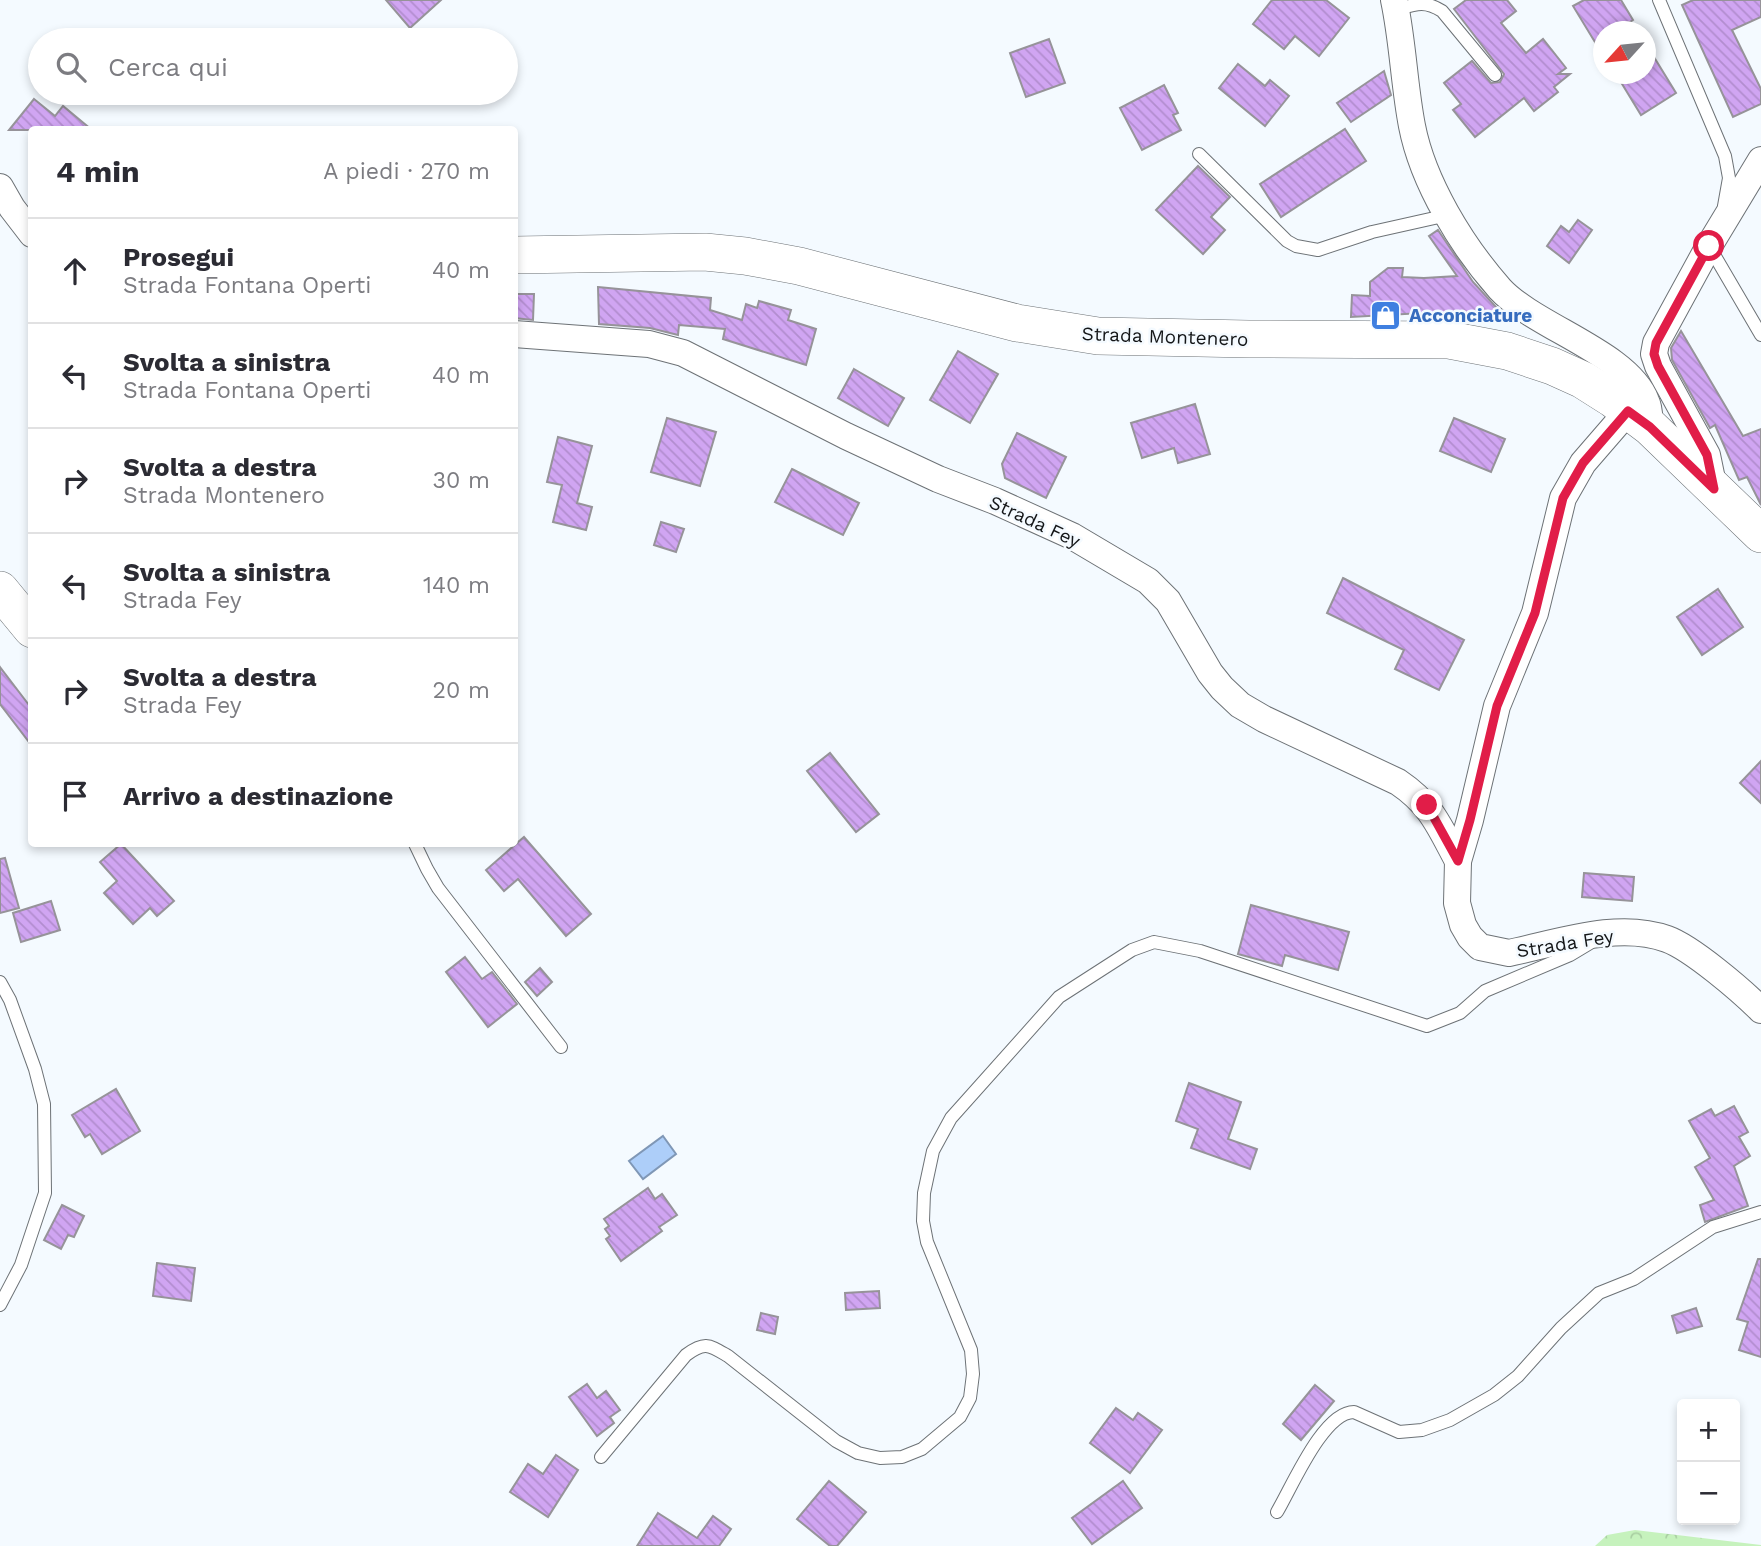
<!DOCTYPE html>
<html lang="it">
<head>
<meta charset="utf-8">
<style>
  :root { --surface:#fff; --page:#f7f7f7; --text:#2b2b33; --muted:#7c7c81; --line:#e1e1e2 }
  body { margin:0; font-family:"Work Sans",sans-serif; background:var(--page); color:var(--text) }
  .controls { position:absolute; right:21px; bottom:21px; display:grid; overflow:hidden; border-radius:7px; box-shadow:0 4px 10px #0003 }
  .controls button { width:63px; height:63px; display:grid; place-items:center; padding:0; border:0; border-bottom:2px solid var(--line); background:var(--surface); color:var(--text); font:35px sans-serif }
  .compass { position:absolute; left:1593px; top:21px; width:63px; height:63px; border-radius:50%; background:var(--surface); box-shadow:0 4px 10px #0003; rotate:243deg }
  .stop { position:absolute; width:21px; height:21px; margin:-16px; border:5px solid #e11d48; border-radius:50%; background:#fff }
  .stop.end { background:#e11d48; border-color:#fff; box-shadow:0 2px 7px #0008 }
  .list { margin:0; padding:0; list-style:none }
  h2 { display:flex; justify-content:space-between; align-items:center; height:91px; margin:0; padding:0 28px; font-size:30px }
  h2 small { font-size:23px; font-weight:400; color:var(--muted) }
  .list li { display:grid; grid-template-columns:46px 1fr auto; gap:21px; align-items:center; box-sizing:border-box; height:105px; padding:0 28px; border-top:2px solid var(--line) }
  .list b { display:block; font-size:26px; white-space:nowrap }
  .list p { margin:0; font-size:23px; white-space:nowrap; color:var(--muted) }
  .list em { font-size:23px; font-style:normal; color:var(--muted) }
  .icon { flex:none; width:38px; height:38px; fill:none; stroke:currentColor; stroke-width:2; stroke-linecap:round; stroke-linejoin:round }
  .map { position:relative; flex:none; width:1761px; height:1546px; overflow:hidden }
  .search { position:absolute; background:var(--surface); box-shadow:0 4px 10px #0003; left:28px; top:28px; width:490px; height:77px; display:flex; align-items:center; gap:18px; box-sizing:border-box; padding:0 24px; border-radius:38px; color:var(--muted); font-size:26px }
  .panel { position:absolute; background:var(--surface); box-shadow:0 4px 10px #0003; left:28px; top:126px; width:490px; height:721px; border-radius:7px }
  .map>svg:first-child { display:block }
  .park { fill:url(#park-crowns) }
  .water { fill:#adcef9; stroke:#7f97b6; stroke-width:2 }
  .building { fill:url(#building-back-hatch); stroke:#969399; stroke-width:2 }
  .lines { fill:none; stroke-linecap:round; stroke-linejoin:round }
  .service-casing { stroke:#6d7276; stroke-width:14 }
  .minor-casing { stroke:#6d7276; stroke-width:28 }
  .secondary-casing { stroke:#6d7276; stroke-width:38 }
  .service { stroke:#fff; stroke-width:12 }
  .minor { stroke:#fff; stroke-width:26 }
  .secondary { stroke:#fff; stroke-width:37 }
  .route { stroke:#e11d48; stroke-width:9 }
  .labels { text-anchor:middle; stroke-width:5; stroke-linejoin:round; paint-order:stroke }
  .shop-label { font-size:19px; font-weight:bold; fill:#366cbe; stroke:#f4faff; text-anchor:start }
  .street-label { font-size:19px; fill:#141618; stroke:#f4faff }
</style>
</head>
<body>
<div class="map">
<svg width="1761" height="1546" viewBox="0 0 1761 1546">
  <defs>
    <pattern id="park-crowns" width="20" height="18" patternUnits="userSpaceOnUse" patternTransform="scale(1.75)"><rect width="20" height="18" fill="#c6f2bd"/><path d="M2 6a3 3 0 1 1 6 0M12 15a3 3 0 1 1 6 0" fill="none" stroke="#a9cfa2"/></pattern>
    <pattern id="building-back-hatch" width="6" height="6" patternUnits="userSpaceOnUse" patternTransform="scale(1.75)"><rect width="6" height="6" fill="#d0a5f2"/><path d="M-1 5l2 2M0 0l6 6M5-1l2 2" fill="none" stroke="#b28dcf"/></pattern>
  </defs>
  <rect width="100%" height="100%" fill="#f4faff"/>
  <polygon class="park" points="1635,1530 1761,1545 1761,1546 1595,1546 1607,1535"/>
  <polygon class="water" points="663,1136 676,1154 643,1179 629,1161"/>
  <g class="building">
    <polygon points="386,0 441,0 410,28"/>
    <polygon points="1272,0 1326,0 1349,18 1319,56 1295,36 1284,49 1253,24"/>
    <polygon points="1466,0 1507,0 1516,11 1501,23 1526,53 1543,39 1566,68 1558,74 1570,74 1554,87 1558,92 1534,111 1524,98 1475,137 1453,110 1461,104 1444,83 1472,61 1491,83 1500,82 1504,74 1454,9"/>
    <polygon points="1584,0 1621,0 1633,20 1614,32 1604,32 1604,57 1573,6"/>
    <polygon points="1693,0 1761,0 1761,17 1732,30 1761,89 1761,104 1733,117 1682,5"/>
    <polygon points="1049,39 1065,83 1026,97 1010,53"/>
    <polygon points="1646,44 1676,93 1641,115 1616,74 1646,74"/>
    <polygon points="1238,64 1265,86 1270,80 1289,96 1265,126 1219,88"/>
    <polygon points="1384,71 1391,95 1351,122 1337,103"/>
    <polygon points="1164,85 1178,113 1173,115 1181,130 1142,150 1120,108"/>
    <polygon points="34,99 55,116 63,106 92,130 9,130"/>
    <polygon points="1345,129 1366,161 1281,217 1260,184"/>
    <polygon points="1198,166 1230,197 1211,217 1225,230 1203,254 1156,210"/>
    <polygon points="1578,220 1592,230 1569,263 1547,246 1561,226 1569,232"/>
    <polygon points="1438,230 1473,282 1496,307 1494,319 1423,313 1351,317 1352,295 1370,296 1370,282 1388,268 1403,268 1402,277 1424,278 1457,276 1429,236"/>
    <polygon points="598,287 711,298 710,310 742,320 746,304 757,308 759,301 791,310 788,320 816,329 806,365 723,339 725,329 679,325 678,335 650,328 599,324"/>
    <polygon points="514,294 534,294 533,320 514,318"/>
    <polygon points="1681,331 1743,436 1761,429 1761,505 1747,477 1739,480 1715,425 1710,428 1672,360 1671,348"/>
    <polygon points="958,351 998,374 970,423 930,400"/>
    <polygon points="854,369 904,398 888,426 838,398"/>
    <polygon points="1195,404 1210,454 1178,463 1174,448 1142,458 1131,423"/>
    <polygon points="667,418 716,432 700,486 651,472"/>
    <polygon points="1454,418 1505,439 1491,472 1440,451"/>
    <polygon points="1017,433 1066,457 1046,498 1005,478 1002,464"/>
    <polygon points="558,437 592,446 577,503 592,507 586,530 553,522 562,485 547,482"/>
    <polygon points="792,469 859,503 843,535 775,502"/>
    <polygon points="661,522 684,529 676,552 654,545"/>
    <polygon points="1343,578 1464,640 1439,690 1395,669 1404,650 1327,613"/>
    <polygon points="1718,589 1743,627 1702,655 1677,617"/>
    <polygon points="0,667 32,709 32,746 0,704"/>
    <polygon points="830,753 879,814 856,832 807,771"/>
    <polygon points="1761,761 1761,803 1740,783"/>
    <polygon points="524,837 591,914 566,936 518,879 504,891 486,870"/>
    <polygon points="121,844 174,901 157,916 150,908 133,924 104,893 117,881 100,862"/>
    <polygon points="5,858 19,908 0,913 0,859"/>
    <polygon points="1584,873 1634,877 1632,901 1582,897"/>
    <polygon points="51,901 60,930 21,942 13,913"/>
    <polygon points="1251,905 1349,932 1338,970 1285,955 1282,966 1238,954"/>
    <polygon points="465,957 482,979 492,972 517,1004 488,1027 446,972"/>
    <polygon points="540,968 552,982 537,996 525,982"/>
    <polygon points="1189,1083 1241,1102 1228,1139 1257,1149 1250,1169 1191,1148 1198,1129 1176,1121"/>
    <polygon points="116,1089 140,1131 102,1154 90,1134 85,1137 72,1115"/>
    <polygon points="1734,1106 1748,1132 1739,1137 1750,1156 1734,1166 1748,1206 1705,1222 1700,1205 1714,1200 1695,1167 1710,1158 1689,1121 1711,1109 1715,1116"/>
    <polygon points="648,1188 655,1199 662,1194 677,1215 659,1227 662,1231 621,1261 606,1239 610,1236 605,1229 609,1226 604,1219"/>
    <polygon points="62,1205 84,1216 74,1237 68,1235 61,1249 44,1240"/>
    <polygon points="1758,1259 1761,1259 1761,1357 1739,1350 1748,1322 1737,1319"/>
    <polygon points="157,1263 195,1268 191,1301 153,1296"/>
    <polygon points="879,1291 880,1308 846,1310 845,1293"/>
    <polygon points="1696,1308 1702,1326 1677,1333 1672,1316"/>
    <polygon points="761,1313 778,1317 775,1334 757,1330"/>
    <polygon points="587,1384 597,1398 606,1391 620,1410 610,1417 614,1423 597,1436 569,1397"/>
    <polygon points="1315,1385 1334,1401 1301,1440 1283,1424"/>
    <polygon points="1116,1408 1133,1420 1138,1413 1162,1430 1130,1473 1090,1443"/>
    <polygon points="556,1455 578,1470 548,1517 510,1492 528,1464 543,1474"/>
    <polygon points="829,1481 866,1512 837,1546 830,1546 797,1519"/>
    <polygon points="1123,1481 1142,1508 1092,1544 1072,1518"/>
    <polygon points="658,1513 697,1538 713,1516 731,1529 719,1546 637,1546"/>
  </g>
  <g class="lines">
    <defs>
      <g id="service">
        <polyline points="1659,0 1725,156 1729,178 1724,206"/>
        <path d="M1396 10C1416 4 1424 0 1442 11L1495 75"/>
        <polyline points="1199,154 1287,241 1296,246 1318,250 1372,232 1448,215"/>
        <polyline points="1709,246 1761,335"/>
        <polyline points="415,844 427,869 438,888 561,1047"/>
        <polyline points="0,982 10,1000 35,1069 44,1104 45,1193 21,1265 0,1305"/>
        <path d="M601 1457 686 1355C705 1341 709 1345 728 1356L836 1441 858 1453 880 1458 902 1457 922 1449 960 1417 970 1398 973 1374 971 1350 927 1242 923 1221 924 1193 933 1151 951 1118 1059 997 1132 950 1154 942 1200 951 1427 1026 1460 1013 1485 991 1570 955 1590 943"/>
        <path d="M1277 1512C1292 1487 1323 1412 1354 1412L1399 1432 1422 1430 1450 1420 1494 1395 1518 1376 1561 1328 1599 1293 1634 1279 1713 1227 1761 1212"/>
      </g>
      <g id="minor">
        <path d="M1394 0C1403 42 1404 85 1412 126 1423 183 1462 246 1500 289 1535 327 1628 353 1646 401 1650 409 1649 418 1650 427"/>
        <polyline points="0,187 12,208 32,234"/>
        <path d="M514 334 649 344 683 353 846 436 938 479 995 501 1072 536 1148 581 1168 601 1210 673 1222 688 1240 705 1264 719 1398 782C1432 805 1439 826 1458 861"/>
        <path d="M1628 411 1583 463 1563 498 1535 613 1497 706 1470 820 1458 861 1457 903 1463 925 1470 937 1480 947 1509 953C1558 943 1618 921 1667 939 1692 948 1742 991 1761 1010"/>
        <polyline points="1714,489 1707,455 1658,366 1654,354 1656,343 1709,246 1761,160"/>
      </g>
      <g id="secondary">
        <polyline points="514,255 705,252 745,256 799,266 1017,323 1098,336 1249,339 1449,340 1507,351 1552,366 1583,380 1613,399 1650,427 1761,534"/>
        <polyline points="0,590 32,629"/>
      </g>
    </defs>
    <use href="#service" class="service-casing"/>
    <use href="#minor" class="minor-casing"/>
    <use href="#secondary" class="secondary-casing"/>
    <use href="#service" class="service"/>
    <use href="#minor" class="minor"/>
    <use href="#secondary" class="secondary"/>
  </g>
  <g class="lines">
    <polyline class="route" points="1427,805 1458,861 1470,820 1497,706 1535,613 1563,498 1583,463 1628,411 1650,427 1714,489 1707,455 1658,366 1654,354 1656,343 1709,246"/>
  </g>
  <defs>
    <symbol id="shop-square" viewBox="-11 -11 22 22"><rect x="-9" y="-9" width="18" height="18" rx="4" fill="#3f7fe0" stroke="#f4faff"/><path d="M-5-2.5h2.3a2.7 3.5 0 0 1 5.4 0H5L5.5 6h-11ZM-1.5-2.5h3a1.5 2.3 0 0 0-3 0Z" fill="#fff"/></symbol>
  </defs>
  <g fill-rule="evenodd">
    <use href="#shop-square" x="1368" y="298" width="35" height="35"/>
  </g>
  <g class="labels">
    <g class="shop-label">
      <text x="1409" y="322">Acconciature</text>
    </g>
    <g class="street-label">
      <text transform="translate(1165 336) rotate(2)" y="7">Strada Montenero</text>
      <text transform="translate(1035 521) rotate(25)" y="7">Strada Fey</text>
      <text transform="translate(1565 943) rotate(-9)" y="7">Strada Fey</text>
    </g>
  </g>
</svg>
<div class="controls">
<button>+</button>
<button>−</button>
</div>
<svg class="compass" viewBox="-18 -18 36 36"><path d="M0-13l5 13h-10z" fill="#e53935"/><path d="M0 13l5-13h-10z" fill="#7c7c81"/></svg>
<div class="stop" style="left:1709px;top:246px"></div>
<div class="stop end" style="left:1427px;top:805px"></div>
<div class="search"><svg class="icon" aria-label="search" viewBox="0 0 24 24"><circle cx="10" cy="10" r="6"/><path d="M15 15l6 6"/></svg>Cerca qui</div>
<section class="panel">
<h2>4 min<small>A piedi · 270 m</small></h2>
<ul class="list">
<li><svg class="icon" aria-label="ahead" viewBox="0 0 24 24"><path d="M12 20V5M6 11l6-6 6 6"/></svg><div><b>Prosegui</b><p>Strada Fontana Operti</p></div><em>40 m</em></li>
<li><svg class="icon" aria-label="left" viewBox="0 0 24 24"><path d="M17 20v-9H6M10 6l-5 5 5 5"/></svg><div><b>Svolta a sinistra</b><p>Strada Fontana Operti</p></div><em>40 m</em></li>
<li><svg class="icon" aria-label="right" viewBox="0 0 24 24"><path d="M7 20v-9h11M14 6l5 5-5 5"/></svg><div><b>Svolta a destra</b><p>Strada Montenero</p></div><em>30 m</em></li>
<li><svg class="icon" aria-label="left" viewBox="0 0 24 24"><path d="M17 20v-9H6M10 6l-5 5 5 5"/></svg><div><b>Svolta a sinistra</b><p>Strada Fey</p></div><em>140 m</em></li>
<li><svg class="icon" aria-label="right" viewBox="0 0 24 24"><path d="M7 20v-9h11M14 6l5 5-5 5"/></svg><div><b>Svolta a destra</b><p>Strada Fey</p></div><em>20 m</em></li>
<li><svg class="icon" aria-label="arrive" viewBox="0 0 24 24"><path d="M6 21V4h12l-3 4 3 4H6"/></svg><div><b>Arrivo a destinazione</b></div></li>
</ul>
</section>
</div>
</body>
</html>
